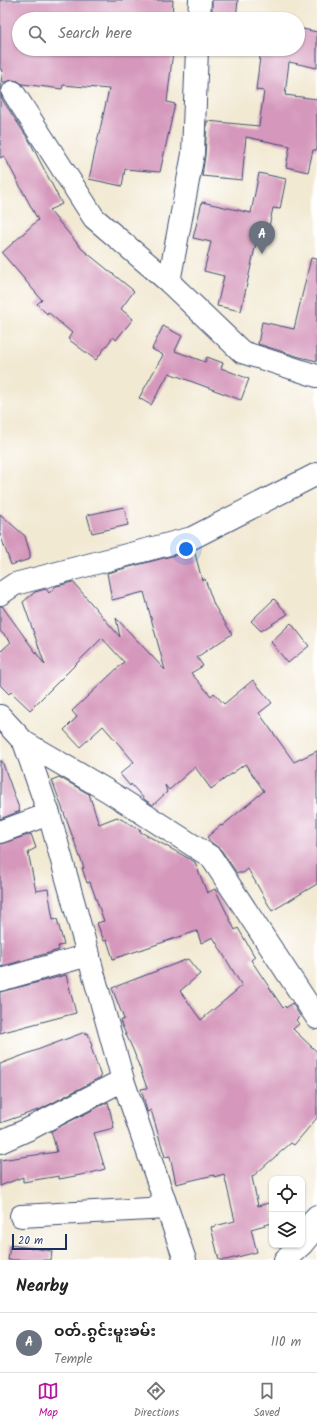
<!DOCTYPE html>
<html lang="en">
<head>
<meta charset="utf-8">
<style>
  :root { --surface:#fff; --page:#f6f6f6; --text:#222; --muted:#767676; --line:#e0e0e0; --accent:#b5179e }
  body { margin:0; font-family:Kalam,"Noto Sans Myanmar",sans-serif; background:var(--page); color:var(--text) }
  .controls { position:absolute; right:12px; bottom:12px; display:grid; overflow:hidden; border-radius:8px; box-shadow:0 1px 3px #0004 }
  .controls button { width:36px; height:36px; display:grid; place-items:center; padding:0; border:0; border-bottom:1px solid var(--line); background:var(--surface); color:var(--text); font:20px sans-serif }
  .scale { position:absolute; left:12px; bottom:10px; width:55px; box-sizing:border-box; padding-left:4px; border:2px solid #1b2f5e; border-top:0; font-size:11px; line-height:14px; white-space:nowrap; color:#1b2f5e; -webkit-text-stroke:3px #fff; paint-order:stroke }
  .you { position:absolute; left:186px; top:549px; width:14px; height:14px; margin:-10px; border:3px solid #fff; border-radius:50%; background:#1a73e8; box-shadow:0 0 0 6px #1a73e833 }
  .badge { display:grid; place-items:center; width:26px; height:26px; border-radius:50%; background:var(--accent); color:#fff; font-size:13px; font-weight:700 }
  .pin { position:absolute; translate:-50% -33px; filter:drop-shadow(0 1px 2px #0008) }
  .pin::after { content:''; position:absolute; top:21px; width:14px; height:12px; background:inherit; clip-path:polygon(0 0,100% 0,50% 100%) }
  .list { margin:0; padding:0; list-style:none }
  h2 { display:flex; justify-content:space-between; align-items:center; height:52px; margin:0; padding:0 16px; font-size:17px }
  h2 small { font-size:13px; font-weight:400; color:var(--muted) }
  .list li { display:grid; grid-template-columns:26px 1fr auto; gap:12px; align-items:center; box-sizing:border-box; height:60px; padding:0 16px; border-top:1px solid var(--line) }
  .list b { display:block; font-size:15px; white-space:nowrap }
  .list p { margin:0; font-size:13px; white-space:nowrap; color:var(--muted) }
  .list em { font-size:13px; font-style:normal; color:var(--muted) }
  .icon { flex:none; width:22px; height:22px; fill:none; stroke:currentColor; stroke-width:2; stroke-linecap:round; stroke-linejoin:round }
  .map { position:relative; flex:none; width:317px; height:1260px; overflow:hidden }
  .search { position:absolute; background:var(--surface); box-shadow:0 1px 3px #0004; left:12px; right:12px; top:12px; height:44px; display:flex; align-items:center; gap:10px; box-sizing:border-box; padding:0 14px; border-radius:22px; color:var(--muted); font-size:15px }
  .sheet { height:112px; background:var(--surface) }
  nav { display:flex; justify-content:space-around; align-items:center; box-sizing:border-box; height:56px; border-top:1px solid var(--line); background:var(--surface); font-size:11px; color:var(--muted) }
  nav a { display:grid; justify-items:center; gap:2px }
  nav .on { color:var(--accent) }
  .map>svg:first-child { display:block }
  .building { fill:#d598bc }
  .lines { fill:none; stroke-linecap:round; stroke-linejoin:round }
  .minor-casing { stroke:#3b4b70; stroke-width:24 }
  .minor { stroke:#fff; stroke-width:22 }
</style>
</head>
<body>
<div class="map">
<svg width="317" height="1260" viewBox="0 0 317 1260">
  <rect width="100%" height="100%" fill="#fff"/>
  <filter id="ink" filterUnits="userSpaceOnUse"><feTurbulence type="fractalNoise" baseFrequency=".025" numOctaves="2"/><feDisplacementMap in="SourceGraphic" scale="8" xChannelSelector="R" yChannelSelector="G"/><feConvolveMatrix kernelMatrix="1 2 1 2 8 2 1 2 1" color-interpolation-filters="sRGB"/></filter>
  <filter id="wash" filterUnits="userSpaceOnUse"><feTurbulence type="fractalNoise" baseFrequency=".012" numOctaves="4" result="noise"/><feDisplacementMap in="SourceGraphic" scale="16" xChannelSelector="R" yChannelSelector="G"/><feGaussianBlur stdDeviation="0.9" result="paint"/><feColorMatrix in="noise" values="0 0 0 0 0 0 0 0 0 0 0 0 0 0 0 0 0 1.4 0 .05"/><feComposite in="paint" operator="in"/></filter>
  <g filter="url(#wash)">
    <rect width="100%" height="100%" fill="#f2e9d3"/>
    <g id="blocks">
      <g class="building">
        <polygon points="0,0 173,0 172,19 19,19 19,49 152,49 173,51 167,102 175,104 160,172 125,169 122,186 89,179 109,89 63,85 62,89 22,84 18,81 13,80 5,82 1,82 3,70 0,69"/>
        <polygon points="212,0 238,0 236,19 212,19"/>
        <polygon points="298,28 317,32 317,68 289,62 285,95 317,99 317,150 313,150 308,172 286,167 290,146 246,137 242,180 202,176 205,155 207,121 259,126 264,91 256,90 261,49 298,49"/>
        <polygon points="0,84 2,87 1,93 2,99 30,142 62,204 49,210 82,249 134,291 121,309 133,319 116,340 113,337 96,360 68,339 72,333 48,312 47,314 37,304 42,300 2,253 38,220 4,156 0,158"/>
        <polygon points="259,173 286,179 280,209 273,208 265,245 256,243 241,311 217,306 224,276 204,271 211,242 193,238 202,202 251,213"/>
        <polygon points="311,258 317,259 317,361 300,357 258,344 262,322 294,329"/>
        <polygon points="163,326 182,336 175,351 205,362 207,357 223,363 221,368 249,379 241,400 169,373 151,405 139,398 163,355 152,349"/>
        <polygon points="124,507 128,525 92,533 87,515"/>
        <polygon points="0,514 25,536 30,553 30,559 11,565 0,534"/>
        <polygon points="194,550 202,580 205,579 214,605 232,634 197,657 203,666 191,673 211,696 214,693 224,704 253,680 272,703 259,713 294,762 317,751 317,884 272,911 248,869 243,873 237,873 221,850 212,843 207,837 221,825 222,826 264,791 245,764 211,789 195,767 169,790 165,785 167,792 153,805 145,800 131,784 130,786 120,774 134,762 103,726 80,747 64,730 77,717 72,711 124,662 102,638 30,710 11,692 9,694 0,685 0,652 11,642 0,631 0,606 2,606 45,665 23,602 35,592 46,589 49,593 56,586 73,582 120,637 116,618 165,670 144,592 112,600 107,573"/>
        <polygon points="274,599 288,614 261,631 251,621"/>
        <polygon points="291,623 309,646 288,663 271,642"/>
        <polygon points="0,761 2,761 20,811 0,819"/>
        <polygon points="59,777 89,794 99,824 117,817 141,830 139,831 195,862 207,893 215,889 235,930 238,928 255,957 251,960 283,1008 285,1006 286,1008 292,1003 300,1016 296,1020 299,1024 293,1029 317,1052 317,1118 294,1145 291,1143 252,1177 258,1206 272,1202 272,1223 251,1229 257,1252 226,1260 219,1260 211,1227 235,1221 224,1174 214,1177 214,1175 176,1184 170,1156 165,1157 151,1110 147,1112 146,1107 141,1089 147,1088 134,1052 120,1021 124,1019 112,988 188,959 200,974 180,991 201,1020 242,986 213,937 201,943 197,931 113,959 107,940 104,941 97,923 104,921 90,882 87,883 82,868 84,868 52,780"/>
        <polygon points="31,834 36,848 28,852 36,891 48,889 53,920 57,919 64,945 58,946 59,950 0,967 0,844"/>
        <polygon points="66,975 76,1013 0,1033 0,992"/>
        <polygon points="85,1032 85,1034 88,1033 92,1046 91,1047 101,1077 41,1109 0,1123 0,1064"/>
        <polygon points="108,1102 114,1128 94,1133 105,1169 91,1173 59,1179 59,1176 23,1182 23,1177 0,1186 0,1160 57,1152 51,1131"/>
        <polygon points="10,1245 52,1251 51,1260 8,1260"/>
      </g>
    </g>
  </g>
  <g filter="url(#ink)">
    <use href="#blocks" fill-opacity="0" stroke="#3b4b70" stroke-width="1"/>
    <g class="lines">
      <defs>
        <g id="minor">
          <polyline points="199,19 200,0"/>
          <polyline points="13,92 94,218 169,282 242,352 317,376"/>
          <polyline points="169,282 193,154 197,49"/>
          <polyline points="0,594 15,584 192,538 317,474"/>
          <polyline points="0,716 24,742 49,814 123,1080 185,1260"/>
          <polyline points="24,742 108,791 211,857 317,1018"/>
          <polyline points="0,832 49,814"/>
          <polyline points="0,980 89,955"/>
          <polyline points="0,1142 29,1129 123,1080"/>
          <polyline points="21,1216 167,1208"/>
          <polyline points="302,1244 308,1237 314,1219 317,1216"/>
          <polyline points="285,1260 301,1245"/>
        </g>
      </defs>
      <use href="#minor" class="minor-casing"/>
      <use href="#minor" class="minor"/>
    </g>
  </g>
</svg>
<div class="controls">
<button><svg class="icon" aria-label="locate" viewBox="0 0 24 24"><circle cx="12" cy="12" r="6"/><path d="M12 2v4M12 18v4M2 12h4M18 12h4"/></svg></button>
<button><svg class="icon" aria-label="layers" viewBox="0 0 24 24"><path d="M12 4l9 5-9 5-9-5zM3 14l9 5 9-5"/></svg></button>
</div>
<div class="scale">20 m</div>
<div class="you"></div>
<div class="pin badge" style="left:262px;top:254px;background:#6b7280">A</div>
<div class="search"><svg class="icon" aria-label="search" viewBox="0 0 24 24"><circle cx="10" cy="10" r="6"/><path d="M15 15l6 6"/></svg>Search here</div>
</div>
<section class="sheet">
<h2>Nearby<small></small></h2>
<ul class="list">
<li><span class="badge" style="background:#6b7280">A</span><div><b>ဝတ်ႉၵွင်းမူးၶမ်း</b><p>Temple</p></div><em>110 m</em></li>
</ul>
</section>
<nav>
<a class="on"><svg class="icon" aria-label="map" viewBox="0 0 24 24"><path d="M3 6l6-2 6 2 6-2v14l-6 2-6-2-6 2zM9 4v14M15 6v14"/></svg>Map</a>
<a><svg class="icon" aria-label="directions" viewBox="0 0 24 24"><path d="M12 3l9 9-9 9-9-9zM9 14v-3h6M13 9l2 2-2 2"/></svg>Directions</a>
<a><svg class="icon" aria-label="saved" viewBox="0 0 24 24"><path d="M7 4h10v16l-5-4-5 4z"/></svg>Saved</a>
</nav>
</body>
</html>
